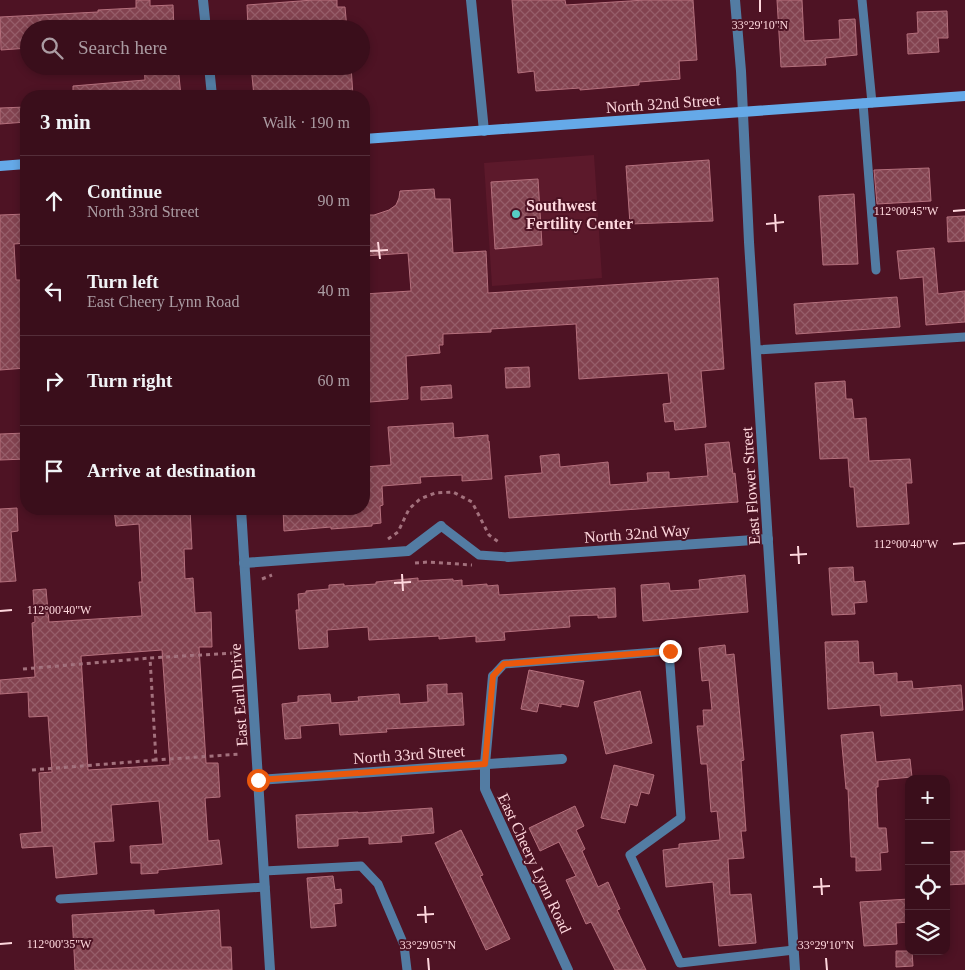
<!DOCTYPE html>
<html lang="en">
<head>
<meta charset="utf-8">
<style>
  :root { --surface:#3a0e1b; --page:#411724; --text:#f1f3f6; --muted:#ab9ca3; --line:#542e3a }
  body { margin:0; font-family:"Times New Roman",serif; background:var(--page); color:var(--text) }
  .controls { position:absolute; right:15px; bottom:15px; display:grid; overflow:hidden; border-radius:10px; box-shadow:0 2px 8px #0003 }
  .controls button { width:45px; height:45px; display:grid; place-items:center; padding:0; border:0; border-bottom:1px solid var(--line); background:var(--surface); color:var(--text); font:25px sans-serif }
  .stop { position:absolute; width:15px; height:15px; margin:-11px; border:4px solid #ea580c; border-radius:50%; background:#fff }
  .stop.end { background:#ea580c; border-color:#fff; box-shadow:0 1px 5px #0008 }
  .list { margin:0; padding:0; list-style:none }
  h2 { display:flex; justify-content:space-between; align-items:center; height:65px; margin:0; padding:0 20px; font-size:21px }
  h2 small { font-size:16px; font-weight:400; color:var(--muted) }
  .list li { display:grid; grid-template-columns:32px 1fr auto; gap:15px; align-items:center; box-sizing:border-box; height:90px; padding:0 20px; border-top:1px solid var(--line) }
  .list b { display:block; font-size:19px; white-space:nowrap }
  .list p { margin:0; font-size:16px; white-space:nowrap; color:var(--muted) }
  .list em { font-size:16px; font-style:normal; color:var(--muted) }
  .icon { flex:none; width:28px; height:28px; fill:none; stroke:currentColor; stroke-width:2; stroke-linecap:round; stroke-linejoin:round }
  .map { position:relative; flex:none; width:965px; height:970px; overflow:hidden }
  .search { position:absolute; background:var(--surface); box-shadow:0 2px 8px #0003; left:20px; top:20px; width:350px; height:55px; display:flex; align-items:center; gap:12px; box-sizing:border-box; padding:0 18px; border-radius:28px; color:var(--muted); font-size:19px }
  .panel { position:absolute; background:var(--surface); box-shadow:0 2px 8px #0003; left:20px; top:90px; width:350px; height:425px; border-radius:20px }
  .map>svg:first-child { display:block }
  .built { fill:#5c192b }
  .building { fill:url(#building-cross-hatch); stroke:#b5707d; fill-rule:evenodd }
  .lines { fill:none; stroke-linecap:round; stroke-linejoin:round }
  .path { stroke:#a3717d; stroke-width:3; stroke-dasharray:4 4; stroke-linecap:butt }
  .service { stroke:#537ca3; stroke-width:9 }
  .minor { stroke:#537ca3; stroke-width:10 }
  .secondary { stroke:#65a9e8; stroke-width:10 }
  .route { stroke:#ea580c; stroke-width:6 }
  .ticks { fill:none; stroke:#fed7dd; stroke-width:2 }
  .poi-dot { fill:#56cec4; stroke:#4e1324; stroke-width:2 }
  .labels { text-anchor:middle; stroke-width:4; stroke-linejoin:round; paint-order:stroke }
  .street-label { font-size:16px; fill:#fed7dd; stroke:#4e1324 }
  .poi-label { font-size:16px; font-weight:bold; fill:#fed7dd; stroke:#4e1324; text-anchor:start }
  .ticks-label { font-size:12px; text-anchor:middle; fill:#fed7dd; stroke:#4e1324; stroke-width:4; stroke-linejoin:round; paint-order:stroke }
</style>
</head>
<body>
<div class="map">
<svg width="965" height="970" viewBox="0 0 965 970">
  <defs>
    <pattern id="building-cross-hatch" width="8" height="8" patternUnits="userSpaceOnUse" patternTransform="scale(1.25)"><rect width="8" height="8" fill="#834350"/><path d="M0 0l8 8M0 8l8-8" fill="none" stroke="#965d69"/></pattern>
  </defs>
  <rect width="100%" height="100%" fill="#4e1324"/>
  <polygon class="built" points="594,155 602,278 492,286 484,163"/>
  <g class="building">
    <polygon points="136,0 150,0 150,6 173,5 174,29 29,29 29,48 1,50 0,17 98,12 98,10 136,8"/>
    <polygon points="313,0 337,0 337,7 345,7 347,29 248,29 247,5"/>
    <polygon points="512,0 565,0 566,5 645,0 693,0 697,60 679,61 680,79 639,82 639,85 580,90 580,88 536,91 534,71 518,73"/>
    <polygon points="777,0 802,0 804,41 840,39 839,20 855,19 857,55 825,58 826,65 781,67"/>
    <polygon points="947,11 948,38 938,38 939,52 908,54 907,34 918,33 917,12"/>
    <polygon points="144,66 178,66 181,96 73,96 73,86 145,80"/>
    <polygon points="251,66 351,66 353,96 254,96"/>
    <polygon points="26,107 26,122 0,124 0,108"/>
    <polygon points="709,160 713,221 630,224 626,166"/>
    <polygon points="929,168 931,201 877,204 874,170"/>
    <polygon points="538,179 542,245 495,249 491,182"/>
    <polygon points="434,189 435,199 450,199 453,253 486,251 488,293 718,278 724,369 701,371 706,427 675,430 674,421 665,422 663,404 671,403 668,373 579,379 576,324 491,329 491,332 443,334 443,345 439,345 440,353 406,356 408,399 370,402 367,356 364,356 364,294 411,291 408,253 364,256 364,215 374,215 389,210 396,205 399,198 400,191"/>
    <polygon points="854,194 858,264 823,265 819,196"/>
    <polygon points="26,214 26,243 14,244 16,280 21,280 26,368 0,370 0,215"/>
    <polygon points="965,216 965,241 948,242 947,217"/>
    <polygon points="934,248 938,294 965,291 965,322 926,325 923,277 900,279 897,251"/>
    <polygon points="897,297 900,327 796,334 794,304"/>
    <polygon points="529,367 530,387 506,388 505,368"/>
    <polygon points="845,381 846,399 852,399 854,419 866,418 869,461 910,459 912,483 906,483 909,524 857,527 854,487 850,487 848,458 820,459 815,383"/>
    <polygon points="451,385 452,398 421,400 421,387"/>
    <polygon points="453,423 454,438 488,435 488,441 489,441 492,479 462,481 462,475 420,477 421,483 382,486 383,505 380,506 381,523 372,524 372,526 331,529 331,527 284,531 283,509 364,509 364,467 391,465 388,427"/>
    <polygon points="26,433 26,459 0,460 0,434"/>
    <polygon points="729,442 733,474 735,473 738,502 509,518 505,476 542,473 540,456 559,454 560,467 608,462 610,485 648,482 647,473 669,472 669,479 708,476 705,444"/>
    <polygon points="17,508 18,531 11,532 16,581 0,582 0,509"/>
    <path d="M114 509H190L192 549H184L185 579 193 578 195 613 211 612 212 647H199L206 763H218L220 797 205 798 208 841 219 840 222 864 158 870V873L141 874V863H131L130 846 163 844 159 801 111 805 114 841 94 842 97 874 56 878 53 846 22 848 20 834 42 832 39 773 52 772 48 716 29 717 28 692 0 694V680L35 677 32 623 35 622 33 590 46 589 49 622 142 616 139 582H142L139 524 116 526ZM162 650 170 765 88 770 81 656Z"/>
    <polygon points="853,567 854,582 865,581 867,602 854,603 855,614 832,615 829,568"/>
    <polygon points="745,575 748,612 643,621 641,585 669,583 670,591 700,589 699,580"/>
    <polygon points="418,578 418,581 453,579 453,581 462,580 462,586 487,584 487,586 498,585 499,595 615,588 616,617 598,618 598,615 569,616 570,627 504,632 505,640 476,642 476,636 439,639 439,636 369,640 368,627 327,630 328,647 299,649 296,610 299,610 298,594 306,593 306,591 329,589 329,585 344,584 344,586 376,584 376,582"/>
    <polygon points="858,641 859,663 873,662 874,675 897,673 897,682 912,681 913,689 961,685 963,710 881,716 880,705 828,709 825,642"/>
    <polygon points="725,645 726,655 734,654 744,760 741,761 746,831 741,831 744,858 728,859 730,895 751,894 756,943 719,946 713,882 666,887 663,850 679,848 679,844 720,840 717,811 711,812 707,764 701,764 697,726 704,726 703,710 712,710 709,680 702,681 699,648"/>
    <polygon points="529,670 584,681 578,707 561,704 561,707 539,703 537,712 521,709"/>
    <polygon points="447,684 447,694 462,693 464,725 386,729 387,732 340,735 339,723 300,726 301,738 285,739 282,704 298,702 298,696 330,694 331,703 359,701 358,697 399,694 400,704 428,702 427,685"/>
    <polygon points="640,691 652,743 606,754 594,702"/>
    <polygon points="873,732 876,762 910,759 912,777 878,780 878,787 876,787 878,828 886,828 888,852 880,853 881,870 856,871 856,857 851,857 848,789 846,789 841,735"/>
    <polygon points="614,765 654,775 649,794 641,792 637,806 630,804 625,823 601,818"/>
    <polygon points="575,806 584,826 576,830 585,849 582,851 598,887 608,882 620,909 617,910 646,970 615,970 591,922 586,924 566,880 576,876 559,842 540,851 529,828"/>
    <polygon points="432,808 434,833 401,836 402,842 369,844 369,837 338,839 338,846 298,848 296,815 358,812 358,813"/>
    <polygon points="461,830 483,875 480,876 510,939 486,950 435,843"/>
    <polygon points="965,851 965,884 946,885 946,852"/>
    <polygon points="333,876 335,890 341,889 342,903 334,904 336,926 311,928 307,878"/>
    <polygon points="909,899 909,922 896,923 897,944 864,946 860,902"/>
    <polygon points="154,910 154,915 219,910 221,947 231,947 232,970 75,970 72,915"/>
    <polygon points="896,951 912,951 913,966 896,967"/>
  </g>
  <g class="lines">
    <g class="path">
      <polyline points="388,539 398,532 409,509 420,499 435,493 453,492 472,502 489,535 500,543"/>
      <polyline points="415,563 428,562 472,565"/>
      <polyline points="262,579 272,575"/>
      <polyline points="234,653 150,658 156,760 241,754"/>
      <polyline points="23,669 150,658"/>
      <polyline points="32,770 156,760"/>
    </g>
    <g class="service">
      <polyline points="862,0 872,103"/>
      <polyline points="863,103 876,270"/>
      <polyline points="756,350 965,337"/>
      <polyline points="441,526 479,555 508,557"/>
      <polyline points="493,676 504,664 669,651 681,818 630,855 680,963 794,950"/>
      <polyline points="264,871 361,866 378,884 404,945 407,970"/>
      <polyline points="60,899 265,887"/>
    </g>
    <g class="minor">
      <polyline points="203,0 206,29"/>
      <polyline points="471,0 484,131"/>
      <polyline points="735,0 741,71 749,242 795,970"/>
      <polyline points="209,66 212,96"/>
      <polyline points="241,509 270,970"/>
      <polyline points="508,557 768,539"/>
      <polyline points="244,563 408,551 441,526"/>
      <polyline points="493,676 485,764 485,789 568,970"/>
      <polyline points="258,780 562,759"/>
    </g>
    <g class="secondary">
      <polyline points="364,139 965,96"/>
      <polyline points="0,166 26,164"/>
    </g>
  </g>
  <g class="lines">
    <polyline class="route" points="258,780 485,764 493,676 504,664 670,651"/>
  </g>
  <path class="ticks" d="M760 0V12M953 211 965 210M775 214 776 232M766 224 784 222M378 242 380 259M370 251 388 250M953 544 965 543M798 546 799 564M790 555 807 554M402 574 403 591M394 583 411 582M0 611 12 610M821 878 822 895M813 887 830 886M425 906 426 923M417 915 434 914M0 944 12 943M428 958 429 970M826 958 827 970"/>
  <circle class="poi-dot" cx="516" cy="214" r="5"/>
  <g class="labels">
    <g class="street-label">
      <text transform="translate(663 103) rotate(-4)" y="6">North 32nd Street</text>
      <text transform="translate(750 486) rotate(-94)" y="6">East Flower Street</text>
      <text transform="translate(637 533) rotate(-4)" y="6">North 32nd Way</text>
      <text transform="translate(238 695) rotate(-94)" y="6">East Earll Drive</text>
      <text transform="translate(409 754) rotate(-4)" y="6">North 33rd Street</text>
      <text transform="translate(535 863) rotate(65)" y="6">East Cheery Lynn Road</text>
    </g>
    <g class="poi-label">
      <text x="526" y="211">Southwest<tspan x="526" dy="18">Fertility Center</tspan></text>
    </g>
  </g>
  <g class="ticks-label">
    <text x="760" y="29">33°29'10"N</text>
    <text x="906" y="215">112°00'45"W</text>
    <text x="906" y="548">112°00'40"W</text>
    <text x="59" y="614">112°00'40"W</text>
    <text x="59" y="948">112°00'35"W</text>
    <text x="428" y="949">33°29'05"N</text>
    <text x="826" y="949">33°29'10"N</text>
  </g>
</svg>
<div class="controls">
<button>+</button>
<button>−</button>
<button><svg class="icon" aria-label="locate" viewBox="0 0 24 24"><circle cx="12" cy="12" r="6"/><path d="M12 2v4M12 18v4M2 12h4M18 12h4"/></svg></button>
<button><svg class="icon" aria-label="layers" viewBox="0 0 24 24"><path d="M12 4l9 5-9 5-9-5zM3 14l9 5 9-5"/></svg></button>
</div>
<div class="stop" style="left:258px;top:780px"></div>
<div class="stop end" style="left:670px;top:651px"></div>
<div class="search"><svg class="icon" aria-label="search" viewBox="0 0 24 24"><circle cx="10" cy="10" r="6"/><path d="M15 15l6 6"/></svg>Search here</div>
<section class="panel">
<h2>3 min<small>Walk · 190 m</small></h2>
<ul class="list">
<li><svg class="icon" aria-label="ahead" viewBox="0 0 24 24"><path d="M12 20V5M6 11l6-6 6 6"/></svg><div><b>Continue</b><p>North 33rd Street</p></div><em>90 m</em></li>
<li><svg class="icon" aria-label="left" viewBox="0 0 24 24"><path d="M17 20v-9H6M10 6l-5 5 5 5"/></svg><div><b>Turn left</b><p>East Cheery Lynn Road</p></div><em>40 m</em></li>
<li><svg class="icon" aria-label="right" viewBox="0 0 24 24"><path d="M7 20v-9h11M14 6l5 5-5 5"/></svg><div><b>Turn right</b></div><em>60 m</em></li>
<li><svg class="icon" aria-label="arrive" viewBox="0 0 24 24"><path d="M6 21V4h12l-3 4 3 4H6"/></svg><div><b>Arrive at destination</b></div></li>
</ul>
</section>
</div>
</body>
</html>
